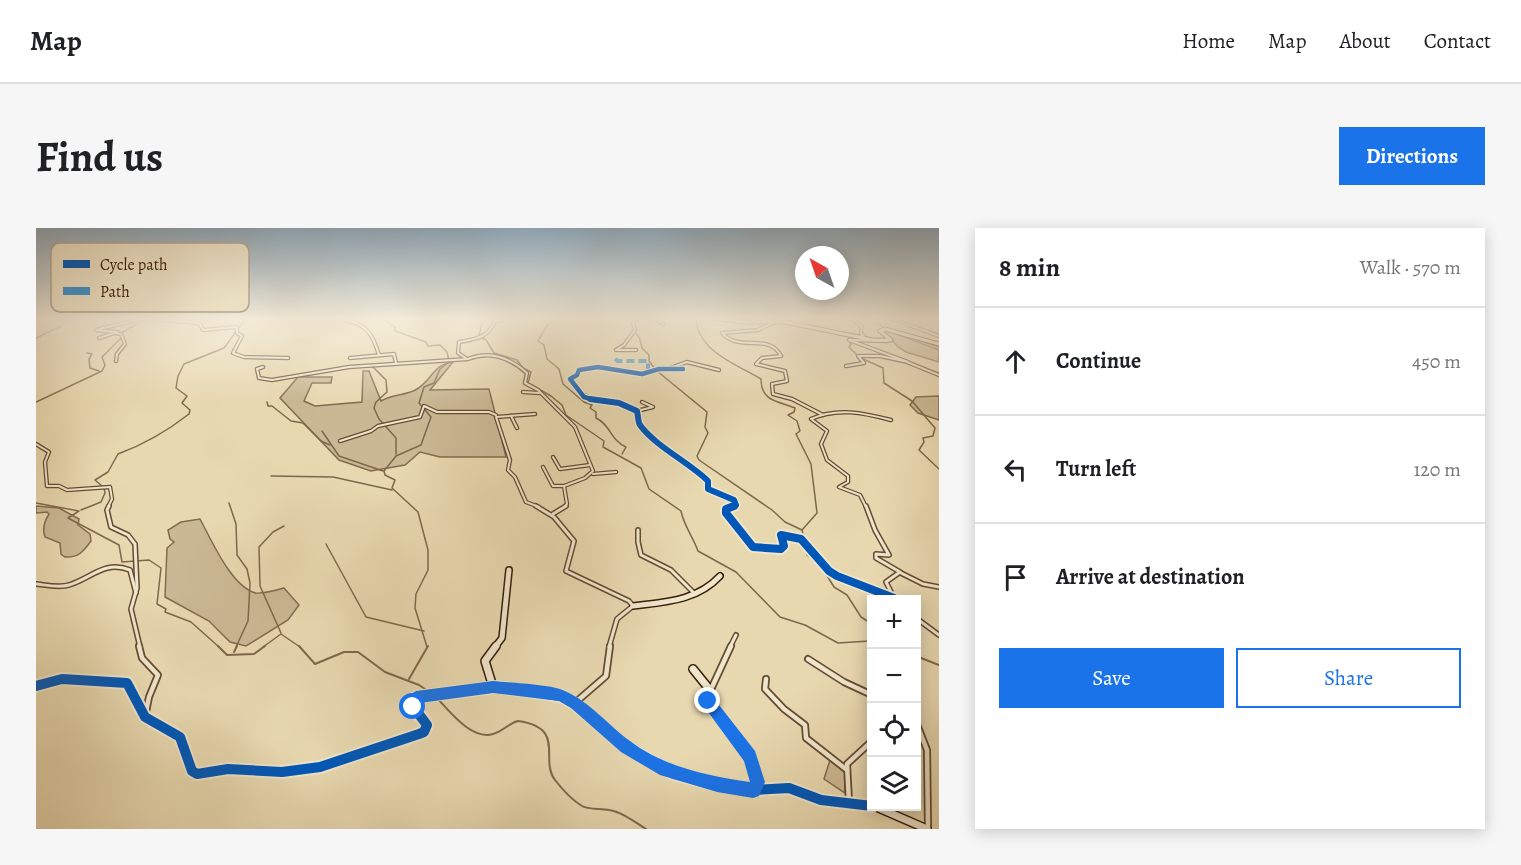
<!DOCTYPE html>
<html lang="en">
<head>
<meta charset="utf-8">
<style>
  :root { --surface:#fff; --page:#f6f6f6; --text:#202124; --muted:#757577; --line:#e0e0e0; --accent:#1a73e8 }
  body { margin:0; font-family:Alegreya,serif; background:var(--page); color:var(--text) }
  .controls { position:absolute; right:18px; bottom:18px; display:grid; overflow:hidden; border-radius:0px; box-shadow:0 3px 15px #0003 }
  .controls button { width:54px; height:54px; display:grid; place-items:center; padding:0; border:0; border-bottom:2px solid var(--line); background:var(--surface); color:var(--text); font:30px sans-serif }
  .compass { position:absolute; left:759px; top:18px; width:54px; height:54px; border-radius:50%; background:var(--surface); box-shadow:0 3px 15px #0003; rotate:320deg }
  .stop { position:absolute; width:18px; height:18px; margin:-14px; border:4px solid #1a73e8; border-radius:50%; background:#fff }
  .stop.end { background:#1a73e8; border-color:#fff; box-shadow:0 2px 6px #0008 }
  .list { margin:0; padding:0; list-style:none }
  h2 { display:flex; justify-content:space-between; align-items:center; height:78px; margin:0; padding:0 24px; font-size:26px }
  h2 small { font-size:20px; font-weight:400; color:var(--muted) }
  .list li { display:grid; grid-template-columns:39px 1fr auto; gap:18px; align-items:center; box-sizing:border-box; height:108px; padding:0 24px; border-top:2px solid var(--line) }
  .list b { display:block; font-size:22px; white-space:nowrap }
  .list em { font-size:20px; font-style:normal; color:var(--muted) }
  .actions { display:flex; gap:12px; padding:18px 24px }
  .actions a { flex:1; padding:14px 0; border:2px solid var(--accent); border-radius:0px; text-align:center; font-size:21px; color:var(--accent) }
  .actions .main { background:var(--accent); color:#fff }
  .icon { flex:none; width:33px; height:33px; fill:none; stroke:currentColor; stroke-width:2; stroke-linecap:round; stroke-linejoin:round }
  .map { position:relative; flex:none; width:903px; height:601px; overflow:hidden; border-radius:0px }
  header { display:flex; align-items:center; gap:36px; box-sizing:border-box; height:84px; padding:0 30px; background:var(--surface); border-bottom:2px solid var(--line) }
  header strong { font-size:28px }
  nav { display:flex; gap:33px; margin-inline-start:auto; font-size:21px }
  .intro { display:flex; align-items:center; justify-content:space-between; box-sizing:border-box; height:144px; padding:0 36px }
  h1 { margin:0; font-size:42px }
  .button { padding:15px 27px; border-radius:0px; background:var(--accent); color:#fff; font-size:21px; font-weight:700 }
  main { display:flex; gap:36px; padding:0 36px }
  aside { flex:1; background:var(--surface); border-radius:0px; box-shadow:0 3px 15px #0003 }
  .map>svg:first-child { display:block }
  .green { fill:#cab894; stroke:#816b4e; stroke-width:1.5 }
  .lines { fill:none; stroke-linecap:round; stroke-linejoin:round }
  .stream-far1 { stroke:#7e684b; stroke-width:1.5 }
  .stream { stroke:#7e684b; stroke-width:2 }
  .street-far2-casing { stroke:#644c33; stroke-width:4.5 }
  .street-far1-casing { stroke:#644c33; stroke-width:6 }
  .street-casing { stroke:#644c33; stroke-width:8 }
  .secondary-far2-casing { stroke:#381e09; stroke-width:5 }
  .secondary-far1-casing { stroke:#381e09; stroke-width:8 }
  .secondary-casing { stroke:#381e09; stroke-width:10 }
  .street-far2 { stroke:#f0e6cc; stroke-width:2 }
  .street-far1 { stroke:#f0e6cc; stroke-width:3 }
  .street { stroke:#f0e6cc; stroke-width:4.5 }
  .secondary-far2 { stroke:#f0e6cc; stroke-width:3 }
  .secondary-far1 { stroke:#f0e6cc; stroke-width:5 }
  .secondary { stroke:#f0e6cc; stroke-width:7 }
  .quiet { stroke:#3e94d2; stroke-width:4; stroke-dasharray:8 4; stroke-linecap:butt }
  .cycleway-far3-casing { stroke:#f0e6cc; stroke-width:7 }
  .cycleway-far2-casing { stroke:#f0e6cc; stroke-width:9 }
  .cycleway-far1-casing { stroke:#f0e6cc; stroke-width:12 }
  .cycleway-casing { stroke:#f0e6cc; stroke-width:14 }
  .cycleway-far3 { stroke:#0057b8; stroke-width:4.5 }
  .cycleway-far2 { stroke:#0057b8; stroke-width:6 }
  .cycleway-far1 { stroke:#0057b8; stroke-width:8 }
  .cycleway { stroke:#0057b8; stroke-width:10 }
  .route { fill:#1a73e8 }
  .key { fill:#f0e6cc; stroke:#b9aa92; stroke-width:1.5 }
  .key-label { font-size:16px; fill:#381e09 }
</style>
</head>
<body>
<header>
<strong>Map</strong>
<nav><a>Home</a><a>Map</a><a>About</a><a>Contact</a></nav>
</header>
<div class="intro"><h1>Find us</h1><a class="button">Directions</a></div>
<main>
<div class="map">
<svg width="903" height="601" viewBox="0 0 903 601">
  <rect width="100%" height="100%" fill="#e8d8b0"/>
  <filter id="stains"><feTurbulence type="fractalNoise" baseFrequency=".00333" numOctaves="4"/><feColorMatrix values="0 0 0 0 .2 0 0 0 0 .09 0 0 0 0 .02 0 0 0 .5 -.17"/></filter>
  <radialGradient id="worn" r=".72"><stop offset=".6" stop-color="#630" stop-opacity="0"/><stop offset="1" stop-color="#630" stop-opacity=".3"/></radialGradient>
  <g class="green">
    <polygon points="853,102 903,119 903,134 870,124 862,119 848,103"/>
    <path d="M417 134 394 162 453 161 470 229H404L384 224 369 237 335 243 303 232 244 170 262 149H296L295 155H276L268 173 279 178 326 174 327 143H333L345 173C356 166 370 168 381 161 397 151 396 137 417 134Z"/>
    <polygon points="903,168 903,192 882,185 874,177 880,169"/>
    <path d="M0 278 23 280 43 291 42 297 54 306 55 313C47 324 42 330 29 329L25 326 24 315 9 309C6 301 8 294 13 286L11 284 0 285Z"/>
    <path d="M164 291C175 311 196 360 220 365 228 366 240 362 248 360L263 377 252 392 210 418 194 414 173 393 129 369 131 320 138 314 134 311 132 302 145 294Z"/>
    <polygon points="794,532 809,542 809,565 788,551"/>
  </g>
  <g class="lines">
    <g class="stream-far1">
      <polyline points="345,90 359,99 359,103 390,114 392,118 404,117 411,124 413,133"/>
      <path d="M451 90 446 95 443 108 450 112 458 125 481 132 487 140 495 144 492 155 515 168 526 177 530 187 568 213 567 219 605 240 613 261 645 283C648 298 657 309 662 323L700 344 744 389 769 397 802 415 833 413 836 410"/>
      <path d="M526 90 512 96 502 113 508 117 511 131 523 141 527 156 548 174 556 177 554 180 560 184V190C574 196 575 213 590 219L586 226"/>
      <path d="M660 90C662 124 700 136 725 151 725 173 741 173 759 180L758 184 752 187 761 193 764 203 760 206 775 236 781 285 766 302 769 313"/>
      <polyline points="836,90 848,100"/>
      <polyline points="855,104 903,122"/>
      <polyline points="0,110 25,98 35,90"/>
      <polyline points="604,111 599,104 598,95 605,90"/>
      <polyline points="817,111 812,112 815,116 813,119 821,127"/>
      <polyline points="604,112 606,120 613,127 613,133 619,141"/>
      <polyline points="51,125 56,126 53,131 54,140 63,143"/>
      <polyline points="825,130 847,140 848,155 876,173 899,200 897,208 887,210 888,214 883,222 903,241"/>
      <polyline points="337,139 350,152 351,164 340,174 338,180 343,191 360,210 360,226"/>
      <polyline points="621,143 671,184 669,199 672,205 661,228 663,232 736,282 749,294 766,302"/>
      <polyline points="0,174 66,143 69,137 66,129 85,110 85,105 112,90"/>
      <polyline points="231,174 232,178 236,178 255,193 267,195 285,213 294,217"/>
      <polyline points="286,203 303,228 347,243"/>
      <polyline points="235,248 297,249 356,262"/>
      <path d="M66 258 59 252 72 244 82 226C109 216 130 204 153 186L154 182 146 175 151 168 140 160 142 148 148 136 188 120 210 90"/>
      <polyline points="0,275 43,283 32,290 83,317 86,334 113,332 125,340 121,376 130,381 129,384 155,394 183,419"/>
      <polyline points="193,275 200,296 201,327 211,341 214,355 212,393 200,419"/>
      <polyline points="45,282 65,274 69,265 68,260"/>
      <polyline points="290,316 330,389 388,403"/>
      <polyline points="769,318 771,327 785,338 798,359 811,367 825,389 836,396"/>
      <polyline points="245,405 224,358 223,319 237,304 248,298"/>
      <polyline points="227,419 245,406 264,419"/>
      <polyline points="391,419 379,380 380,366 392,342 392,322 382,284 356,260 359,252 349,247 348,243 360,228 385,217 395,189 383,175 388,159 398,155 404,141 413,134"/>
    </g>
    <g class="stream">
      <polyline points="182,418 191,427 218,426 229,418"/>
      <polyline points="263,418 279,436 308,424 322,424 349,444 383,457 395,465"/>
      <polyline points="198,424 201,418"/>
      <polyline points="880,428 903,437"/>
      <polyline points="373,451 392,418"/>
      <path d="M399 468C412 481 435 513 457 506 466 504 473 495 482 493 531 500 503 531 519 552 526 561 536 572 546 578 553 582 565 580 573 582 586 584 599 594 610 601"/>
    </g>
    <defs>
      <g id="street-far2">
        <path d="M121 90C135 96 150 91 164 96L167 102 201 99V105L206 108 197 125 208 129 252 130"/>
        <path d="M313 90 309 92C331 96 337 107 343 127"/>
        <polyline points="600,90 597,95 599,102 588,117 580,122 600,122"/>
        <polyline points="617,90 628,96"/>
        <polyline points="696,90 703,90"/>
        <polyline points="815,90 826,99 825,105 828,108 825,108"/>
        <polyline points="854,90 903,108"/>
        <polyline points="897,90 903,92"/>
        <path d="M737 95 722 102 686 105C704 125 733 104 745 128L726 130 720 136 749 143 751 153 736 156 737 166 756 171 787 187"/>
        <polyline points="79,105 85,106 89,116 81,126 80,133"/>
        <polyline points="63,110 81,104 60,102 108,90"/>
        <polyline points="314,130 358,126 360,135"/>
        <path d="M431 131 422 125 423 114C440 111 452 110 459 93L473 90"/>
        <polyline points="871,134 903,147"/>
        <polyline points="810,138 828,135 822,128 844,128 872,134 813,112 851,113"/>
        <path d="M227 139 221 141 223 150 236 152 313 139 432 131C454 122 474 130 491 145L489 155 502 162 539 199 557 243 549 250 528 258 531 276 528 279"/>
        <polyline points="634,140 651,134 683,142"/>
        <path d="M647 141H623L606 146 562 139 543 142 541 147 534 151C554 184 573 166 601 183 602 187 602 194 604 197 619 218 654 235 672 253V261L698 272 700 277 694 279"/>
        <polyline points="487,164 503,165"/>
        <polyline points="601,183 617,179 606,174"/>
        <polyline points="499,186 460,189 474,232 472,242 479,249 490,274 503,279"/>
        <polyline points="475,188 481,200"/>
        <polyline points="304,213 335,203 342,198 384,189 388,178 401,184 453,184 460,187"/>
        <polyline points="0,216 13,224 9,234 11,258 23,258 31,262 74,259 76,271 72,279"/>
        <polyline points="517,229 524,241 554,237"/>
        <polyline points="507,239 517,258 528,258"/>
        <polyline points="557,246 580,244"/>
        <path d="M830 279 824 267 803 259 812 254V248L791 232 785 216 791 203 775 191C801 179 828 185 855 192"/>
      </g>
      <g id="street-far1">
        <polyline points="73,278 71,282 75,299 92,307 99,316 101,360 95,381 104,419"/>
        <polyline points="500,278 518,289 538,313 530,343 593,373 597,378 581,391 573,419"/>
        <polyline points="698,278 690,281 690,285 717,319 745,321 748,318 745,307 765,311 793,343 801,348 858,370"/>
        <polyline points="830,278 839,302 853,327 840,326 840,330 864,344 850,354 858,370"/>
        <polyline points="517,286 530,278"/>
        <polyline points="602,302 602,314 605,327 635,342 659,366"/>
        <polyline points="865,345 887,356 903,359"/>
        <path d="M0 356C10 357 23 360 33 357 56 350 68 332 94 342L100 365"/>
        <polyline points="880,390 903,407"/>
        <polyline points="694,419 700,407"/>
      </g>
      <g id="street">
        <polyline points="103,418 106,430 122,447 113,469 109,489"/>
        <path d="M695 418 671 470 673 477C691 499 726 530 718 561"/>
        <polyline points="772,431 808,454 836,467"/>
        <polyline points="730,451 729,461 748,481 769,497 770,510 811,542"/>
        <polyline points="0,458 26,451 91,455 109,489 144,509 156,543 161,546 192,541 246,544 284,539 388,504 391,495 377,479 376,474 380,469 402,465"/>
        <polyline points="540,474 570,448 574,418"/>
        <polyline points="880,494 891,522 892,599"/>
        <polyline points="813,574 811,536 836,513"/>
      </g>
      <polyline id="secondary-far2" points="675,90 707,94 749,94 837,112 855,112 844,103 849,101 903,116"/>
      <g id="secondary-far1">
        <path d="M597 378C629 374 661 373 684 348"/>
        <polyline points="459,419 466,410 473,342"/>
      </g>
      <g id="secondary">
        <polyline points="657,441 674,462"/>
        <polyline points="457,459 449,433 460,418"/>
        <polyline points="402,465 461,459 525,468 539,476 590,519 638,546 681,557 717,562 753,560 785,572 836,578"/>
        <polyline points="838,578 891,601"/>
      </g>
    </defs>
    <use href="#street-far2" class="street-far2-casing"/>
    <use href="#street-far1" class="street-far1-casing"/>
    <use href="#street" class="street-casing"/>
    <use href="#secondary-far2" class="secondary-far2-casing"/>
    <use href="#secondary-far1" class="secondary-far1-casing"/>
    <use href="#secondary" class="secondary-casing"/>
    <use href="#street-far2" class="street-far2"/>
    <use href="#street-far1" class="street-far1"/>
    <use href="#street" class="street"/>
    <use href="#secondary-far2" class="secondary-far2"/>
    <use href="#secondary-far1" class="secondary-far1"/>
    <use href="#secondary" class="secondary"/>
    <polyline class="quiet" points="579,131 582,133 612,133 612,140 615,144"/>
    <defs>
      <polyline id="cycleway-far3" points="559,172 548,169 534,151 541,147 543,142 562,139 606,146 623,141 647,141"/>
      <path id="cycleway-far2" d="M554 171 583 175 601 183C602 187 602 194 604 197 619 218 654 235 672 253V261L698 272 700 277 694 279"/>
      <polyline id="cycleway-far1" points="698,278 690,281 690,285 717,319 745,321 748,318 745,307 765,311 793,343 801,348 858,370"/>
      <polyline id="cycleway" points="0,458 26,451 91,455 109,489 144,509 156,543 161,546 192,541 246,544 284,539 383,506 388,504 391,497 376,477 376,472 380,469 461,459 525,468 539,476 590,519 638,546 681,557 717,562 753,560 785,572 836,578"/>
    </defs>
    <use href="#cycleway-far3" class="cycleway-far3-casing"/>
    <use href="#cycleway-far2" class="cycleway-far2-casing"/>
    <use href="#cycleway-far1" class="cycleway-far1-casing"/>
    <use href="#cycleway" class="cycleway-casing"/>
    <use href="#cycleway-far3" class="cycleway-far3"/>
    <use href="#cycleway-far2" class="cycleway-far2"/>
    <use href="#cycleway-far1" class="cycleway-far1"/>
    <use href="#cycleway" class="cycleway"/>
  </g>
  <linearGradient id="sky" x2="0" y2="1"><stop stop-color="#90a9bb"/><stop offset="0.52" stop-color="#f5eddb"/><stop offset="1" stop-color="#f5eddb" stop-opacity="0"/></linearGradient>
  <rect width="903" height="174" fill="url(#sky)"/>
  <path class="route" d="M457 453C475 455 514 456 529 463 554 474 572 497 594 513 628 539 672 548 714 554L708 533 667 477 665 473 667 468 672 467 676 468 719 523 729 554 723 568 717 570 681 564 624 547 585 524 535 480 523 473 457 465 384 475 381 483 377 485 372 483 369 474 371 470 380 463Z"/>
  <rect x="15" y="15" width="198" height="69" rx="9" class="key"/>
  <rect x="27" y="32" width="27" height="8" fill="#0057b8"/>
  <rect x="27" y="59" width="27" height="8" fill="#3e94d2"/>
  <g class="key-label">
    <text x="64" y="42">Cycle path</text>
    <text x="64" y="69">Path</text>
  </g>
  <rect width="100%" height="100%" filter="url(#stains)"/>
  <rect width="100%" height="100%" fill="url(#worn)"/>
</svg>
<div class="controls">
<button>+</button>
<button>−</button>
<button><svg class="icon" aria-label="locate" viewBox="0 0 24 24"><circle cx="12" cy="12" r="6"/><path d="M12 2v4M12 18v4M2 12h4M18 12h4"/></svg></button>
<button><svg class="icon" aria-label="layers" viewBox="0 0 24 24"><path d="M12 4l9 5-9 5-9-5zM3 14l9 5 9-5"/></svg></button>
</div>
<svg class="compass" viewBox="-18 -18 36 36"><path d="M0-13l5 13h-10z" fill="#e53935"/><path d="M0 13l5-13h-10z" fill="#757577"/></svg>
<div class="stop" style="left:377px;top:479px"></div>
<div class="stop end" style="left:672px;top:473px"></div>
</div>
<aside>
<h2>8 min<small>Walk · 570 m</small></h2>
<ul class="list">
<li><svg class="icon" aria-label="ahead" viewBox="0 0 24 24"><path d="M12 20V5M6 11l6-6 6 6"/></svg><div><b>Continue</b></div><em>450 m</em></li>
<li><svg class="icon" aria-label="left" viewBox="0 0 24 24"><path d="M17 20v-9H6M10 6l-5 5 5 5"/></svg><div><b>Turn left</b></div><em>120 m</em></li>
<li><svg class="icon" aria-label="arrive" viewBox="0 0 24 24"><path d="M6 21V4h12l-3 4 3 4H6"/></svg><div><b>Arrive at destination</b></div></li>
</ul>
<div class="actions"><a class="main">Save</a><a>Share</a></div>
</aside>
</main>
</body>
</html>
